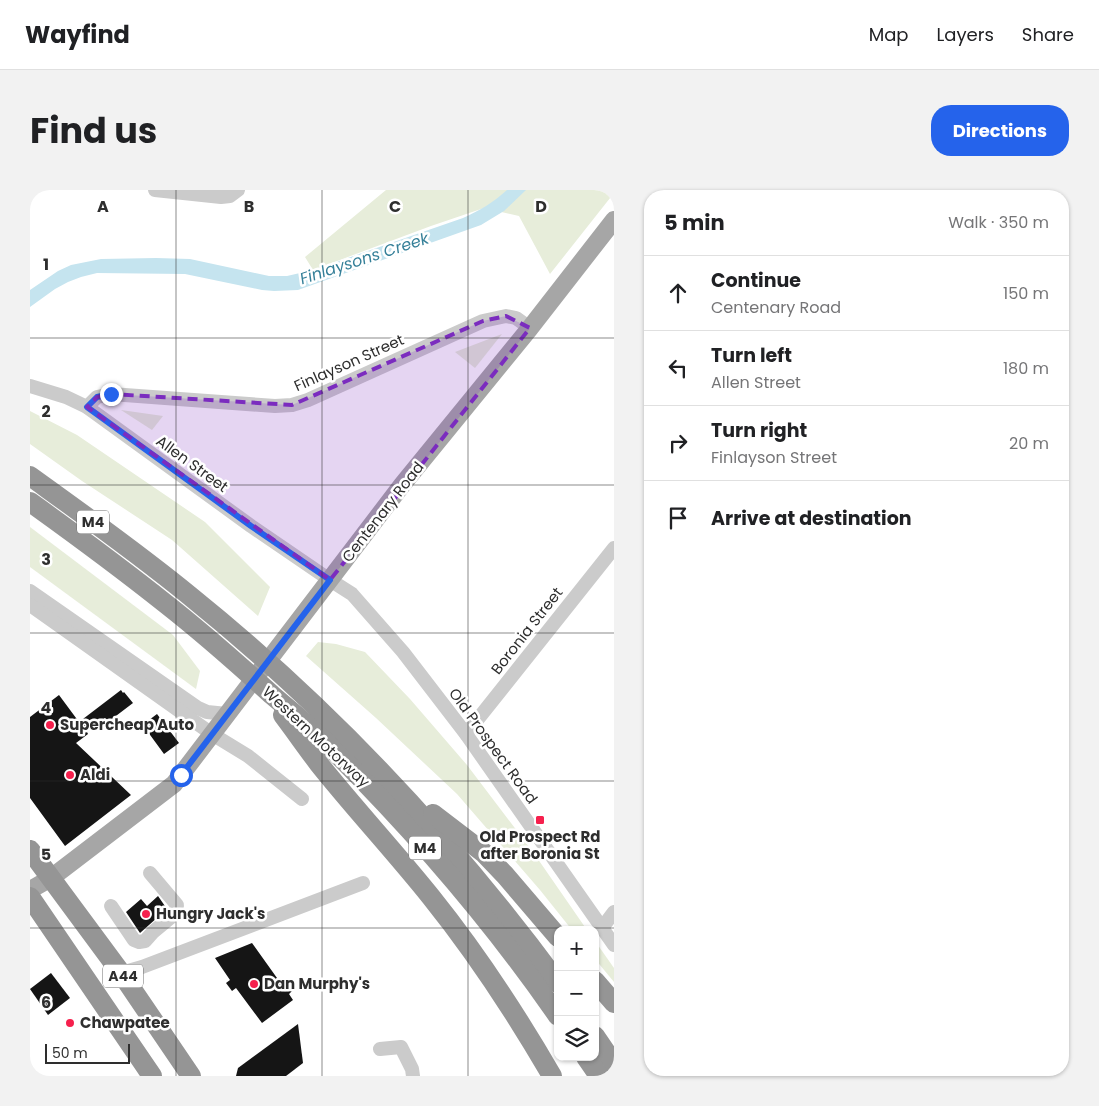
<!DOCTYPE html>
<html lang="en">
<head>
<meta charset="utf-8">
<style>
  :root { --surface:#fff; --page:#f2f2f2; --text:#202124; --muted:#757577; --line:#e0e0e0; --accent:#2563eb }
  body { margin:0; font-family:Poppins,sans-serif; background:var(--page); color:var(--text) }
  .controls { position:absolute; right:15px; bottom:15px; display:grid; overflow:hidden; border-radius:10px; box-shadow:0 1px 4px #0004 }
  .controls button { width:45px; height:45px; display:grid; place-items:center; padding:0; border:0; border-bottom:1px solid var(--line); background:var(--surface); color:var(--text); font:25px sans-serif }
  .scale { position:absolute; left:15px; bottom:12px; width:85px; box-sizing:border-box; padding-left:5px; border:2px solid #2e2e2e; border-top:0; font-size:14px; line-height:18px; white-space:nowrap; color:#2e2e2e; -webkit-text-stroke:4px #fff; paint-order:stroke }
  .stop { position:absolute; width:15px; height:15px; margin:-11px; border:4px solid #2563eb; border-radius:50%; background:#fff }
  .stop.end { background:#2563eb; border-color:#fff; box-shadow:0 1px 5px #0008 }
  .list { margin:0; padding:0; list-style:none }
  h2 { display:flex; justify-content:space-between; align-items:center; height:65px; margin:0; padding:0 20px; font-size:21px }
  h2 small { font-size:16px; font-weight:400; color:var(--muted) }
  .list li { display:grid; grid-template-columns:32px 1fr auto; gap:15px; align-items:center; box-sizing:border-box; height:75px; padding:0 20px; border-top:1px solid var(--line) }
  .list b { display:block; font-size:19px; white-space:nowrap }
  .list p { margin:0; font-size:16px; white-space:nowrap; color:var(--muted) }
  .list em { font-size:16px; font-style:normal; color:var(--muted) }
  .icon { flex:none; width:28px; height:28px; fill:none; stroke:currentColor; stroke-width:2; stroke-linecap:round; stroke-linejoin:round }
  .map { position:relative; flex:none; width:584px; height:886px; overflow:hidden; border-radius:20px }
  header { display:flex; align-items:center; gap:30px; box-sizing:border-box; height:70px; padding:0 25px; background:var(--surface); border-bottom:1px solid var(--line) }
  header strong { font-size:24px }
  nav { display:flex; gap:28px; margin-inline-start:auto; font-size:18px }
  .intro { display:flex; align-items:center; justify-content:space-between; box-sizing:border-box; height:120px; padding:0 30px }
  h1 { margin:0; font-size:35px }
  .button { padding:12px 22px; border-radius:20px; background:var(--accent); color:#fff; font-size:18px; font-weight:700 }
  main { display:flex; gap:30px; padding:0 30px }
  aside { flex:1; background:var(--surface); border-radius:20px; box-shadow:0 1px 4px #0004 }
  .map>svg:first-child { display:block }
  .green { fill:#e7edda }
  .water { fill:#c5e4ef }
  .building { fill:#151515 }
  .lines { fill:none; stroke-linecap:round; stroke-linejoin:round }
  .minor { stroke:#cbcbcb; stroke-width:14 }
  .major { stroke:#a6a6a6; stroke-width:18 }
  .highway { stroke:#959595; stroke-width:20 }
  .route { stroke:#2563eb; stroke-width:6 }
  .marked { fill:#7b2cbf; fill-opacity:0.2; stroke:#7b2cbf; stroke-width:4; stroke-dasharray:10 6; stroke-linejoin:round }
  .grid { fill:none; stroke:#2e2e2e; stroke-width:1; stroke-opacity:0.55 }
  .poi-dot { fill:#f6204d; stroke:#fff; stroke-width:2 }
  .labels { text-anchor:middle; stroke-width:5; stroke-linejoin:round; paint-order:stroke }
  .shield { fill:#fff; stroke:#6d6d6d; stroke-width:1 }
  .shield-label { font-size:14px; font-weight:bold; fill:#2e2e2e }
  .street-label { font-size:15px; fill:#2e2e2e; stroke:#fff }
  .poi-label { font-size:15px; font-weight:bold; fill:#2e2e2e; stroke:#fff; text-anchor:start }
  .water-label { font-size:16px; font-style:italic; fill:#347f98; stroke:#fff }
  .grid-label { font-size:16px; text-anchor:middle; font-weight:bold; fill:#2e2e2e; stroke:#fff; stroke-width:5; stroke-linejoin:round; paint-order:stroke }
</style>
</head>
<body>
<header>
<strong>Wayfind</strong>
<nav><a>Map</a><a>Layers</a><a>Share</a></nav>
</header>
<div class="intro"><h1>Find us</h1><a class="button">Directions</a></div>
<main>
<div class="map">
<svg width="584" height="886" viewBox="0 0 584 886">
  <rect width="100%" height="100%" fill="#fff"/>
  <g class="green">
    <polygon points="356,0 584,0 584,3 520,84 489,26 454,18 401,36 283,80 275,67"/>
    <polygon points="472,144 445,178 425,162"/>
    <polygon points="91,220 133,226 122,240"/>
    <polygon points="0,221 47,245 175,332 240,397 228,426 142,350 52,291 0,254"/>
    <polygon points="0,337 143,445 170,481 166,499 0,377"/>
    <polygon points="288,452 306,454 335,462 380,509 437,575 503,662 557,740 542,740 510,700 427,604 346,528 276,466"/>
    <polygon points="565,751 584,778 584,792 565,769"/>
  </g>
  <path class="water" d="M477 0H496L474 21 451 35 268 100 244 101 232 100 155 84 67 83 51 87 38 92 25 99 0 117V100L28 81 41 75 71 69 126 68 160 69 239 86H257L283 80 433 28C449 21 464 12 477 0Z"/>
  <g class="building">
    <polygon points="91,500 93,503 94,502 103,513 78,532 75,528 57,542 58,544 46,553 101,605 35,656 0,608 0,527 29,505 49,532"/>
    <polygon points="127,524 149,553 134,564 115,538 122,534 119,530"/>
    <polygon points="128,706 137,719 110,743 96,722 111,709 117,716"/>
    <polygon points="222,753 252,795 256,792 262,801 259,804 263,810 232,833 206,798 202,801 196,793 200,790 185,768"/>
    <polygon points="21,783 40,808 18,825 0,799"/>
    <polygon points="268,834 273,873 256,886 206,886 208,878"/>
  </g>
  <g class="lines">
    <g class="minor">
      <polyline points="125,0 191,7 200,6 208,0"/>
      <polyline points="0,196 36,207 57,217 221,336 300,390 322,404 373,462 436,544 584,755"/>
      <polyline points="57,217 67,207 81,204 245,216 262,215 278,210 453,131 476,126 486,128 500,138"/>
      <polyline points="0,401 168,518 177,522 197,524"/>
      <polyline points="0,415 182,544 218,566 272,609"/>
      <polyline points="436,544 584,358"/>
      <polyline points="81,716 104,750 109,752 115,751 123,742 141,727 146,722 147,715 120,683"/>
      <polyline points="572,738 584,722"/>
      <polyline points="91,783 112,777 333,693"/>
      <polyline points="350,859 371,857 382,879 383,886"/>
    </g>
    <polyline class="major" points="0,700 21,688 144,594 372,295 500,138 584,30"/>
    <g class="highway">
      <path d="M0 286C54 325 109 364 160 406 299 518 422 649 528 793"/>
      <path d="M0 312C46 345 92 379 136 414 173 443 208 474 242 505 257 518 274 531 288 545 376 631 458 725 528 826"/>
      <path d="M253 525C265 541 277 558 289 574 325 619 365 662 401 707 446 763 486 824 522 886"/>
      <polyline points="403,624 454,663 475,685 528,747"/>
      <polyline points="0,660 91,783 161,886"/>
      <polyline points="0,707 122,886"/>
      <polyline points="565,791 584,813"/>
      <polyline points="565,846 584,874"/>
      <polyline points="556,867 569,886"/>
    </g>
  </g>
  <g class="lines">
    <polyline class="route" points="81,204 67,207 57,217 221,336 300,390 151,585"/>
  </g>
  <path class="marked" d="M476 126 500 138 300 390 57 217 67 207 81 204 262 215 453 131Z"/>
  <path class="grid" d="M146 0V886M292 0V886M438 0V886M0 148H584M0 295H584M0 443H584M0 591H584M0 738H584"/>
  <g class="poi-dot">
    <circle cx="20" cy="535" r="5"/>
    <circle cx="40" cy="585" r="5"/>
    <rect x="505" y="625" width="10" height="10" rx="2.5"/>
    <circle cx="116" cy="724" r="5"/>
    <circle cx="224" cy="794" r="5"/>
    <circle cx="40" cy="833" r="5"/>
  </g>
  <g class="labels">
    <g class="shield">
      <rect x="47" y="320.5" width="32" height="23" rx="4"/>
      <rect x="379" y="646.5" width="32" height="23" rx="4"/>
      <rect x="73" y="774.5" width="40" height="23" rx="4"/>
    </g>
    <g class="shield-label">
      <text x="63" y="337">M4</text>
      <text x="395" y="663">M4</text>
      <text x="93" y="791">A44</text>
    </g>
    <g class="street-label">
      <text transform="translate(319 173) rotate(-24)" y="5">Finlayson Street</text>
      <text transform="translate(162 274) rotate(36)" y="5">Allen Street</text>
      <text transform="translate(353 322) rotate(-52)" y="5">Centenary Road</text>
      <text transform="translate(497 441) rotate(-52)" y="5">Boronia Street</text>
      <text transform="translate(286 547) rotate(43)" y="5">Western Motorway</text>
      <text transform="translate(463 556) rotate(54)" y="5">Old Prospect Road</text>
    </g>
    <g class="poi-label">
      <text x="30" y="540">Supercheap Auto</text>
      <text x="50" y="590">Aldi</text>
      <text x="510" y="652" text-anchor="middle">Old Prospect Rd<tspan x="510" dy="17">after Boronia St</tspan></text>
      <text x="126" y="729">Hungry Jack's</text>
      <text x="234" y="799">Dan Murphy's</text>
      <text x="50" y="838">Chawpatee</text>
    </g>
    <g class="water-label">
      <text transform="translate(334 68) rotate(-18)" y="6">Finlaysons Creek</text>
    </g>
  </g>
  <g class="grid-label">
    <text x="73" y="22">A</text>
    <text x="219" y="22">B</text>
    <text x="365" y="22">C</text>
    <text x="511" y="22">D</text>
    <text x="16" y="80">1</text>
    <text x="16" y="227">2</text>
    <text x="16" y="375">3</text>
    <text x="16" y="523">4</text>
    <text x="16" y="670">5</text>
    <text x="16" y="818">6</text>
  </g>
</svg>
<div class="controls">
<button>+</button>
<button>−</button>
<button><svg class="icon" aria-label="layers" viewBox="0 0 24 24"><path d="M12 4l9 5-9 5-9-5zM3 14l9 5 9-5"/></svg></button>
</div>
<div class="scale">50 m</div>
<div class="stop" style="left:151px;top:585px"></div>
<div class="stop end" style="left:81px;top:204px"></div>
</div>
<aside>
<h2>5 min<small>Walk · 350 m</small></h2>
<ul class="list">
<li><svg class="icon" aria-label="ahead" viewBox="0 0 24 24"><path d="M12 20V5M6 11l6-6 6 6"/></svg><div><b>Continue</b><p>Centenary Road</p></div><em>150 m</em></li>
<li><svg class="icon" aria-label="left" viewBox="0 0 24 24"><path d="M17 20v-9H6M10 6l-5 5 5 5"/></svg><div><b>Turn left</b><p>Allen Street</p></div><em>180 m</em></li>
<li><svg class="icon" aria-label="right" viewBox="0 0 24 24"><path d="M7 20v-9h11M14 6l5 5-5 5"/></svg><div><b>Turn right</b><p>Finlayson Street</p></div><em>20 m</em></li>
<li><svg class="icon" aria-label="arrive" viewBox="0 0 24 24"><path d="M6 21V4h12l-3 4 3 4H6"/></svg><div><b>Arrive at destination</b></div></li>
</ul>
</aside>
</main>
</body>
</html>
